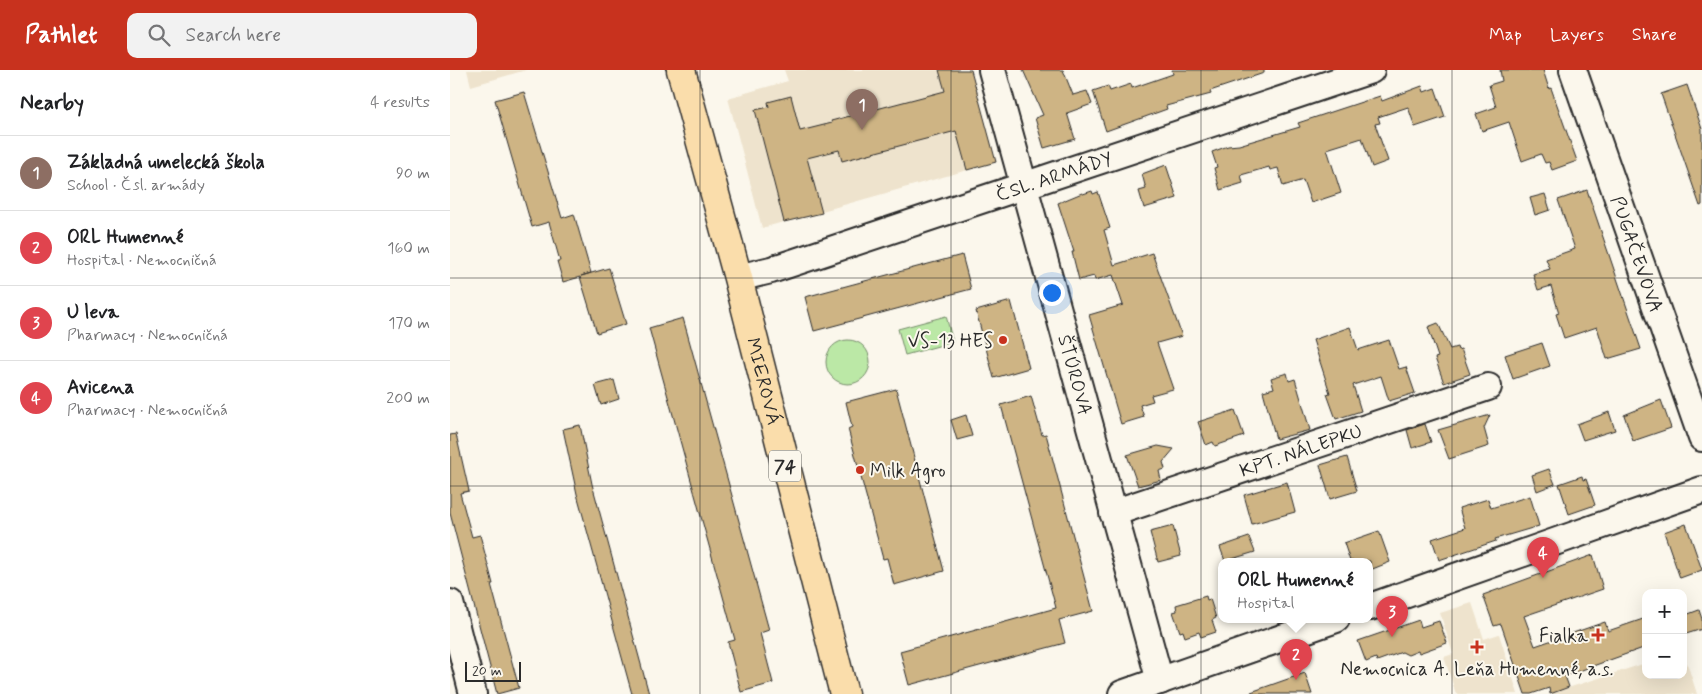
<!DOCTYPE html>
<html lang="en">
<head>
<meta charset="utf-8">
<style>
  :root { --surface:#fff; --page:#f2f2f2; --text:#202124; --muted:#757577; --line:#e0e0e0; --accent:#c8321e }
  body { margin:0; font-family:Mynerve,sans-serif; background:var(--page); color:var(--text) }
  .controls { position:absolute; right:15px; bottom:15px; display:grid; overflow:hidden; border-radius:10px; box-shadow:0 5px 20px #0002 }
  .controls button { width:45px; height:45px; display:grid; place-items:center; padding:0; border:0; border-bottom:1px solid var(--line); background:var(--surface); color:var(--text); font:25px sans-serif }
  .scale { position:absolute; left:15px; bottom:12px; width:56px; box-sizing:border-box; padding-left:5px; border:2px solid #2b2b2b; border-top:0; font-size:14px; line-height:18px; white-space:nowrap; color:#2b2b2b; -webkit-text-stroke:4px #fbf7ec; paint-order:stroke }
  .you { position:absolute; left:601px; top:222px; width:18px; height:18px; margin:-12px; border:4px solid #fff; border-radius:50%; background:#1a73e8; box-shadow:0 0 0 8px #1a73e833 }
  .badge { display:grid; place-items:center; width:32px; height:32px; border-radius:50%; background:var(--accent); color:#fff; font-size:16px; font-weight:700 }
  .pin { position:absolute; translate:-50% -41px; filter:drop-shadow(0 1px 2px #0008) }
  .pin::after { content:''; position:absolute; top:26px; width:18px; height:15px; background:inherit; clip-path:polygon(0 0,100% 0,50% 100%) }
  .popup { position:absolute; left:768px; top:488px; width:155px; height:65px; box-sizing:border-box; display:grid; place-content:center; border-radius:10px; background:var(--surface); filter:drop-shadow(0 1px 4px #0005); font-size:16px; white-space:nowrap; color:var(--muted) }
  .popup b { font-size:19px; color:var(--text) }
  .popup::after { content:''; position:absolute; left:50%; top:100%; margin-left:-10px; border:10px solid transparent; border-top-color:var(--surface) }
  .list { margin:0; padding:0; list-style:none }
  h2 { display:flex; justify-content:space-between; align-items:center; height:65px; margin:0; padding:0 20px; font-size:21px }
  h2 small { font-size:16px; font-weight:400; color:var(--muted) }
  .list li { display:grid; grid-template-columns:32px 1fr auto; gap:15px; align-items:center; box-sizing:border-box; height:75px; padding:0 20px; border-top:1px solid var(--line) }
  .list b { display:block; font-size:19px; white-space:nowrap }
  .list p { margin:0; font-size:16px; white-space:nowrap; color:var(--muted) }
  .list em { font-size:16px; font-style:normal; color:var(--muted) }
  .icon { flex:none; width:28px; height:28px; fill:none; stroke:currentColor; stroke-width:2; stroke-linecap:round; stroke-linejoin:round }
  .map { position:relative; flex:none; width:1252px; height:624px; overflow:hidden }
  header { display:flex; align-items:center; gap:30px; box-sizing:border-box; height:70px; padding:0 25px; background:var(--accent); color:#fff }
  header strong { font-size:24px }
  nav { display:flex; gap:28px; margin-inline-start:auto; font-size:18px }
  .search { width:350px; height:45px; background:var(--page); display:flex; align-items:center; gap:12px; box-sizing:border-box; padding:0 18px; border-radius:10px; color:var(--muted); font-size:19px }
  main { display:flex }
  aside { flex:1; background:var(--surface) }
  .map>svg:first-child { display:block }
  .built { fill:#eee3cd }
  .green { fill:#bbe8a6; stroke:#738a68 }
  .building { fill:#ceb484; stroke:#2b2b2b }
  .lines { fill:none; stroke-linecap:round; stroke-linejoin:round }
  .minor-casing { stroke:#2b2b2b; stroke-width:30 }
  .major-casing { stroke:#2b2b2b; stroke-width:31 }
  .minor { stroke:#fbf7ec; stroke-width:26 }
  .major { stroke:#faddab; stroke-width:28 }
  .grid { fill:none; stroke:#2b2b2b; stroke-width:1; stroke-opacity:0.55 }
  .poi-dot { fill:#c8321e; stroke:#fbf7ec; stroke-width:2 }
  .labels { text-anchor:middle; stroke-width:4; stroke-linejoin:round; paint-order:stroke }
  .shield { fill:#fbf7ec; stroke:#696865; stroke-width:1 }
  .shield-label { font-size:18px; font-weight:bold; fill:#2b2b2b }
  .street-label { font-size:19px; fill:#2b2b2b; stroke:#fbf7ec }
  .poi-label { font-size:19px; fill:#2b2b2b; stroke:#fbf7ec; text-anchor:end }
</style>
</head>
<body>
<header>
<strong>Pathlet</strong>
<div class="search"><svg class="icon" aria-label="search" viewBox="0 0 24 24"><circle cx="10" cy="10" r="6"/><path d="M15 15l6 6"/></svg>Search here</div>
<nav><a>Map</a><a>Layers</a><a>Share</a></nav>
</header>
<main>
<aside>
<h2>Nearby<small>4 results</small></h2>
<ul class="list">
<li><span class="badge" style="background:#8d6e63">1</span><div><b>Základná umelecká škola</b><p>School · Čsl. armády</p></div><em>90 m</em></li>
<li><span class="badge" style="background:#e0444e">2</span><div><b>ORL Humenné</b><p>Hospital · Nemocničná</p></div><em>160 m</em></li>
<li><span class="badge" style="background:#e0444e">3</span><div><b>U leva</b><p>Pharmacy · Nemocničná</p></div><em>170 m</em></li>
<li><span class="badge" style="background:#e0444e">4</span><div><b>Avicena</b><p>Pharmacy · Nemocničná</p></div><em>200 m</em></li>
</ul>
</aside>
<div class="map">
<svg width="1252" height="624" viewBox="0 0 1252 624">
  <rect width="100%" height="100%" fill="#fbf7ec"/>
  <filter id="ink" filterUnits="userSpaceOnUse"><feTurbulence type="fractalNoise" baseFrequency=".02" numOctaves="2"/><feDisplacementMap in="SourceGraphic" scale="10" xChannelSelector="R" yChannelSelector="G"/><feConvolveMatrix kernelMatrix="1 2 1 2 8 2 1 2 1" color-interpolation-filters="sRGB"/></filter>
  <g filter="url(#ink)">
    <g class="built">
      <polygon points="17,0 76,0 21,16"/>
      <polygon points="334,0 521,0 546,92 312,158 278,28 338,11"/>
      <polygon points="1022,533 1034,569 1049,564 1068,624 1006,624 994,587 1003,584 990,543"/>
      <polygon points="1196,593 1196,605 1233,605 1233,595 1237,593 1247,624 1099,624"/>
    </g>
    <g class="green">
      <polygon points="496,246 503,272 455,285 448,259"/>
      <circle cx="398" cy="292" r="22"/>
    </g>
    <g class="building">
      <polygon points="489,0 521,0 546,92 517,100 506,61 392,91 389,80 357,88 372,143 334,152 305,40 319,37 318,32 341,26 350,61 382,53 381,51 495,21"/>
      <polygon points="573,0 613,0 623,25 637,21 642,34 617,43 625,69 594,78 585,48 593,45"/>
      <polygon points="722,0 814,0 814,3 760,21 761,24 716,36 717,39 656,61 643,21 658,16 660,21 681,14 682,18 723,4"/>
      <polygon points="1050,0 1093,0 1099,19 1101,18 1127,91 1102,100 1099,92 1095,93 1091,84 1072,91 1059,52 1032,61 1026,44 1046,37 1039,15 1052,11"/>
      <polygon points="1237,15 1252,59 1252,135 1250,136 1211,24"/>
      <polygon points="972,16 974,22 985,18 995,47 965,57 958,37 928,47 930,53 925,54 938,91 922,97 912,68 877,79 891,123 861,133 853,110 833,116 828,98 820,100 819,97 791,105 793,113 770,120 764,98 767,97 762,82 778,76 789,75 850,57 848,53 930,26 932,31"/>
      <polygon points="74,22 112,148 124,144 141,203 131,206 159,198 176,254 147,263 130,207 113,212 107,191 110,191 99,152 82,157 45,30"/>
      <polygon points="716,95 727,128 694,138 689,121 696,119 692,104"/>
      <polygon points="1137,120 1191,279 1157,289 1147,257 1114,268 1106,244 1109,243 1101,216 1088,220 1083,204 1100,199 1096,189 1125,179 1108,130"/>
      <polygon points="642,121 643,124 648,122 660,158 654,160 664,195 702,183 732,266 707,273 723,319 701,325 703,331 690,335 694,347 671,354 639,245 673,235 663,205 645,210 644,206 629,210 622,182 624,182 608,133 632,123 633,124"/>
      <polygon points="1095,124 1100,140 1085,145 1080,128"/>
      <polygon points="512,185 521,219 364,261 355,227"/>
      <polygon points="561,231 579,298 544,308 526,241"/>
      <polygon points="233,248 319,560 310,563 323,613 291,622 278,572 285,570 199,258"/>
      <polygon points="988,253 1000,279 1007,277 1008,280 1011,279 1020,304 994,313 985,288 988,287 978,257"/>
      <polygon points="900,257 908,280 939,270 949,299 956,297 965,323 939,331 931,306 903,315 911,341 886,349 877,324 880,323 863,270"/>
      <polygon points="1092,273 1100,296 1063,309 1055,285"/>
      <polygon points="837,303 839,311 845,309 860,360 826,369 813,321 824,318 821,308"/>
      <polygon points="164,310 169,329 151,335 145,315"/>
      <polygon points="446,319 494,501 444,515 437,488 433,489 398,359 402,357 396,332"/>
      <polygon points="581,326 592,365 596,364 643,541 609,550 615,573 459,615 450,581 606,538 551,335"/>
      <polygon points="1211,330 1221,358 1183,371 1174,345"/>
      <polygon points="785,340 794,366 765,376 763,372 756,375 748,352"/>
      <polygon points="1159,342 1165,360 1133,370 1127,354"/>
      <polygon points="516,345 522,366 507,370 501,350"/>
      <polygon points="1040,345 1034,358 1039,376 999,389 988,360"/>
      <polygon points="975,354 981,372 962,378 957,360"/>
      <polygon points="130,355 142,414 199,624 182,624 127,424 113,359"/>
      <polygon points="6,364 19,421 10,423 22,467 30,465 43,514 41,514 69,618 47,624 0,443 0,365"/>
      <polygon points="708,376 724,379 713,392 715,399 709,401 711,410 688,416 677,385"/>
      <polygon points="897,387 907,421 880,429 870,395"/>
      <polygon points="1099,399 1105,414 1087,421 1082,405"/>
      <polygon points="1132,406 1133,410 1136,409 1145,435 1119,444 1109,414"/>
      <polygon points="837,412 845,442 802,454 794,425"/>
      <polygon points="1080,426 1089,456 1045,469 1046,471 989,490 982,469 1015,458 1009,438 1038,429 1041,438"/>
      <polygon points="1236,454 1252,500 1230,508 1214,462"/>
      <polygon points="723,456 731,486 708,492 700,462"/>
      <polygon points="929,461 940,492 920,500 920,491 900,491 894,473"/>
      <polygon points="799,467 805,482 775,491 770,477"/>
      <polygon points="1143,485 1153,519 1074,546 1085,576 1155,552 1158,561 1196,548 1196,577 1115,606 1119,617 1100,624 1099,618 1081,624 1075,624 1051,554 1044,556 1033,525"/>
      <polygon points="756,526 757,530 760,529 766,548 762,550 766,562 751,567 749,562 735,567 733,561 730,562 723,542 727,541 726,535"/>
      <polygon points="1249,540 1252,549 1252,559 1233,565 1233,546"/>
      <polygon points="969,550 971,557 989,551 997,573 969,583 968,581 958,585 952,582 927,591 926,588 916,592 908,571"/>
      <polygon points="855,603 862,624 802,624 801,622"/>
    </g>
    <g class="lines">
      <defs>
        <g id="minor">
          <path id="s1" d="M542 0 710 611"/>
          <path id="s2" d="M1123 0 1252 368"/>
          <path id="s3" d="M288 208 321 200 921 0"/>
          <path id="s4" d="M663 443 1038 317"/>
          <polyline points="0,533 23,624"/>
          <polyline points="920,537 1252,420"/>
          <polyline points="672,624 886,549"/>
        </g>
        <g id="major">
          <path id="s5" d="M231 0 288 208 394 624"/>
        </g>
      </defs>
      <use href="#minor" class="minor-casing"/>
      <use href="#major" class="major-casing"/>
      <use href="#minor" class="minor"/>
      <use href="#major" class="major"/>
    </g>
  </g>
  <path class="grid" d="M250 0V624M501 0V624M751 0V624M1002 0V624M0 208H1252M0 416H1252"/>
  <g class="poi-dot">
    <circle cx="553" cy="270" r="5"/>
    <circle cx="410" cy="400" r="5"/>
    <path d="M1145.5 557.5h5v5h5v5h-5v5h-5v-5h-5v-5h5z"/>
    <path d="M1024.5 569.5h5v5h5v5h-5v5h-5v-5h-5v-5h5z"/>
  </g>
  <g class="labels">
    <rect class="shield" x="319" y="380.5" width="32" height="31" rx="4"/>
    <g class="shield-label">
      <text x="335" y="402">74</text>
    </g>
    <g class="street-label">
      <text dy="7" stroke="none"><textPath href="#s3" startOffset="332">ČSL. ARMÁDY</textPath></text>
      <text dy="7" stroke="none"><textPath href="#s2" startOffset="195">PUGAČEVOVA</textPath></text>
      <text dy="7" stroke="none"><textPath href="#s1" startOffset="316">ŠTÚROVA</textPath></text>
      <text dy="7" stroke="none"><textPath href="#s5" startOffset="322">MIEROVÁ</textPath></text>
      <text dy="7" stroke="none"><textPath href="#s4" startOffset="198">KPT. NÁLEPKU</textPath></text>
    </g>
    <g class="poi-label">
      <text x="543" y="277">VS-13 HES</text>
      <text x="420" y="407" text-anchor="start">Milk Agro</text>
      <text x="1138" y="572">Fialka</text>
      <text x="1027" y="605" text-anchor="middle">Nemocnica A. Leňa Humenné, a.s.</text>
    </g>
  </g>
</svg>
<div class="controls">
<button>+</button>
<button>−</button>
</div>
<div class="scale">20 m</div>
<div class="you"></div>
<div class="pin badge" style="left:412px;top:60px;background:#8d6e63">1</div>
<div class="pin badge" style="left:846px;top:610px;background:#e0444e">2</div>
<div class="popup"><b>ORL Humenné</b>Hospital</div>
<div class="pin badge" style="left:942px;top:567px;background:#e0444e">3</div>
<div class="pin badge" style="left:1093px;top:508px;background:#e0444e">4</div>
</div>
</main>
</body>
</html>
